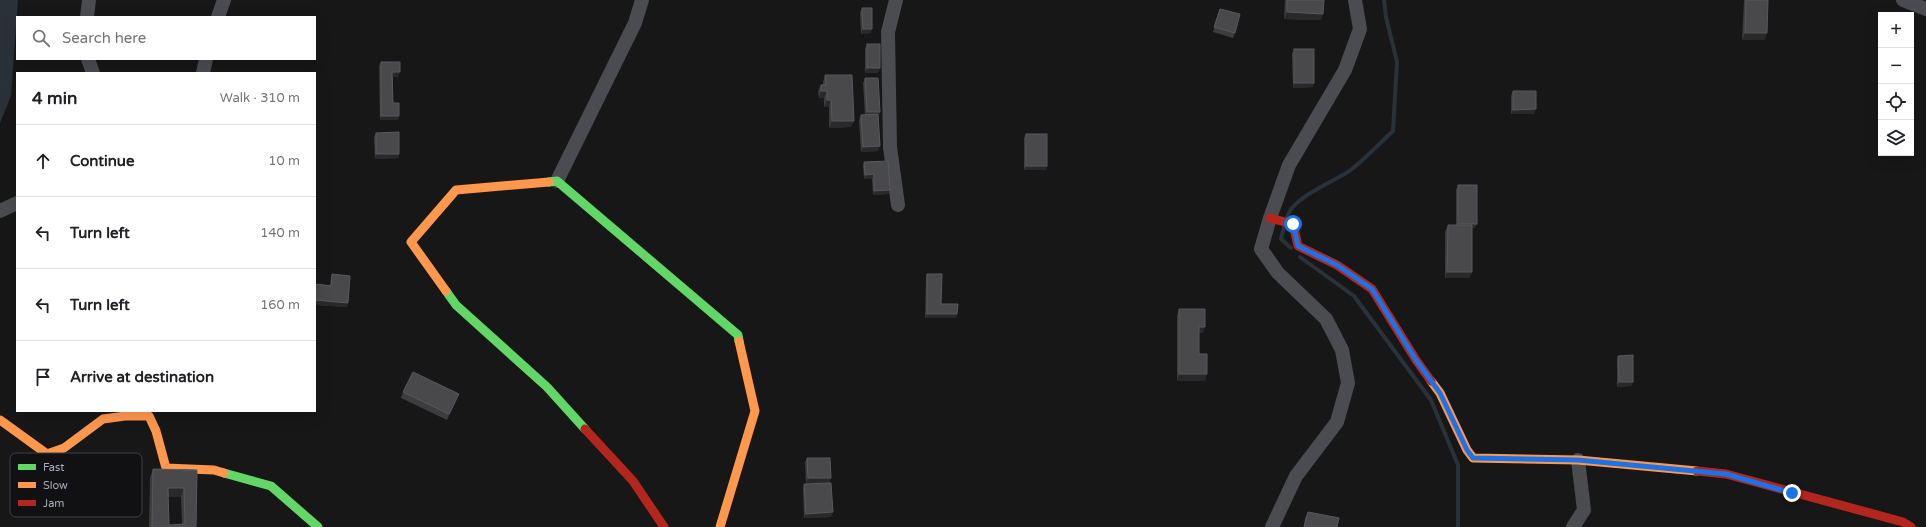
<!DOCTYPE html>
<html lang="en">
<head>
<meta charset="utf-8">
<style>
  :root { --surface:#fff; --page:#f2f2f2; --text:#202124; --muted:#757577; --line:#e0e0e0 }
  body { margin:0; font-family:"Varela Round",sans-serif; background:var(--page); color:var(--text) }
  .controls { position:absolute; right:12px; top:12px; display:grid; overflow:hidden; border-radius:0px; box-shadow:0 4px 16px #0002 }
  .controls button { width:36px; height:36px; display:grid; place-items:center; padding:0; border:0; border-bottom:1px solid var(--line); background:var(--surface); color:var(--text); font:20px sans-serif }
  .stop { position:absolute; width:12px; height:12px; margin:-9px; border:3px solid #1a73e8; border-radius:50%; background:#fff }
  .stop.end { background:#1a73e8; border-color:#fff; box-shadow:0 1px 4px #0008 }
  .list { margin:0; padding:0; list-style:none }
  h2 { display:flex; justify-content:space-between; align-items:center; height:52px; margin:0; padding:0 16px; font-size:17px }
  h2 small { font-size:13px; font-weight:400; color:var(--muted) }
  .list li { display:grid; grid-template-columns:26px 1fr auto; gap:12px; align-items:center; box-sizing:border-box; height:72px; padding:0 16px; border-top:1px solid var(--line) }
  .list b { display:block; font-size:15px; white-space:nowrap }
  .list em { font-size:13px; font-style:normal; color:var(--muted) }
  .icon { flex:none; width:22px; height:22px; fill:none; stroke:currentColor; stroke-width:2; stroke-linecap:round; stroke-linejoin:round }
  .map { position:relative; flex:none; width:1926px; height:527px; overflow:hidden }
  .search { position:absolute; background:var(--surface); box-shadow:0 4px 16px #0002; left:16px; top:16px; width:300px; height:44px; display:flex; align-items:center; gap:10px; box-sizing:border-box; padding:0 14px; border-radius:0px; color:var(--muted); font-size:15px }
  .panel { position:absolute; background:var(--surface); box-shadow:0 4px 16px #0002; left:16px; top:72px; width:300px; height:340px; border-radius:0px }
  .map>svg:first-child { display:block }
  .water { fill:#2a3239 }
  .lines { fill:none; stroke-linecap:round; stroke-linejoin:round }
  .stream { stroke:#2a3239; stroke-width:4 }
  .street { stroke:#4b4c50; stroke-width:14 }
  .fast { stroke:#63d668; stroke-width:9 }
  .slow { stroke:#ff974d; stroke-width:9 }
  .jam { stroke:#b3261e; stroke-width:9 }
  .wall { fill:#3d3d3f; fill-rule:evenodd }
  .shaded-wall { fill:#29292a }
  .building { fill:#49494c; stroke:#58595d; fill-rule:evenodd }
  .route { stroke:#1a73e8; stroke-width:5 }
  .key { fill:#111113; stroke:#3e4045; stroke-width:1 }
  .key-label { font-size:11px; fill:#a8adb8 }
</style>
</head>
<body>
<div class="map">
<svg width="1926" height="527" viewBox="0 0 1926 527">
  <rect width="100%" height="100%" fill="#171717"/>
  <polygon class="water" points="0,0 18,0 11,96 0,123"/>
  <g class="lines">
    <g class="stream">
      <path d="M1287 217C1293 196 1335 182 1352 169 1367 157 1380 143 1393 131L1397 62 1386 17 1384 0"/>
      <polyline points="1284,227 1281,239 1291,248"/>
      <polyline points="1300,257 1354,296 1431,400 1458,465 1458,527"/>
    </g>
    <g class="street">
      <polyline points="896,0 888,32 890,147 898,205"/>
      <polyline points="1903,0 1926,9"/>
      <polyline points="87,17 89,0"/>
      <polyline points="218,17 224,0"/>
      <polyline points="88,59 93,73"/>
      <polyline points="203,73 206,59"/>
      <polyline points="557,181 635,23 642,0"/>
      <polyline points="0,211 17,203"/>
      <polyline points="1272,527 1296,476 1337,422 1348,383 1342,350 1326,319 1278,273 1261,249 1270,218 1289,165 1345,70 1360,29 1355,0"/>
      <polyline points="1573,527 1584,510 1578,460"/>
    </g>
    <g class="fast">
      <polyline points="549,182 557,181 738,335 739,341"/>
      <polyline points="446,291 456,305 547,387 585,429"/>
      <polyline points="224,473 271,486 318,527"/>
    </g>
    <g class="slow">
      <polyline points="446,291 411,242 456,190 549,182"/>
      <polyline points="1431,381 1440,393 1467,450 1473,458 1578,460 1697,471"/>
      <polyline points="0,420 47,454 64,448 103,419 125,416 149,416 156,431 166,468 214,470 224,473"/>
      <polyline points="720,527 755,411 739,341"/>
    </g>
    <g class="jam">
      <polyline points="1270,218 1293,224 1298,246 1337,265 1372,289 1416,360 1431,381"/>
      <polyline points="585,429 633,481 664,527"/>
      <polyline points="1697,471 1726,474 1903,522 1911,527"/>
    </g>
  </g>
  <g class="wall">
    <polygon points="1285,0 1324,0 1321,20 1284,19"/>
    <polygon points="1744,0 1768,0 1765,40 1742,40"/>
    <polygon points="862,8 871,33 861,34 860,12"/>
    <polygon points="1220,9 1235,33 1233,38 1213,32"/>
    <polygon points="867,44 878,73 865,73 865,49"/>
    <polygon points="1294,49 1313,87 1293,88 1292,54"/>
    <polygon points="381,62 398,77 393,77 393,103 398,120 380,120 379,66"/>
    <polygon points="825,75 851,127 829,128 829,107 824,107 824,98 819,98 818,91 821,85 823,85 823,82"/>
    <polygon points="865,78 878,116 880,146 878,151 861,152 859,120 861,115 865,115 863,83"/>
    <polygon points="1513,91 1534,114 1511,114 1511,96"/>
    <polygon points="376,133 399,154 398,158 375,159 374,137"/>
    <polygon points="1026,134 1047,166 1045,170 1024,170 1024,138"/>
    <polygon points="864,162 890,190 888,194 873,195 872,179 864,179 863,166"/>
    <polygon points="1458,185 1475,228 1472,228 1472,272 1469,278 1445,278 1445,232 1448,225 1456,225 1456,190"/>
    <polygon points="332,274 347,307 315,305 315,284 330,285 331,279"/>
    <polygon points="927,274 941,304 957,314 956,318 925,318 926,278"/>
    <polygon points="1179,309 1203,333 1199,333 1199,354 1205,381 1177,381 1177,316"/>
    <polygon points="1618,356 1633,382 1631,386 1617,387 1617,360"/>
    <polygon points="403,392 456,401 447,420 401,398"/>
    <polygon points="807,458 831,478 829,483 806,483 805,463"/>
    <path d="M153 469 197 470 196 527H149L150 478ZM168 497H181L182 524 169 525Z"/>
    <polygon points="804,484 831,517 804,518 803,489"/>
    <polygon points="1308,512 1337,527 1304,527 1305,518"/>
  </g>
  <g class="shaded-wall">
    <polygon points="1287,12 1323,14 1321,20 1284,19"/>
    <polygon points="863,29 872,29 871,33 861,34"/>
    <polygon points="1745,33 1767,33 1765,40 1742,40"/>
    <polygon points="867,68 880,68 878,73 865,73"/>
    <polygon points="392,72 400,72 398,77 391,77"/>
    <polygon points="1294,83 1314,83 1313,87 1293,88"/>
    <polygon points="821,91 827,91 824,98 819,98"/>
    <polygon points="827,100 831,100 829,107 824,107"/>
    <polygon points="1536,109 1534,114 1511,114 1513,110"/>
    <polygon points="867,112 880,112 879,116 865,117"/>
    <polygon points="381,116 399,116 398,120 380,120"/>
    <polygon points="832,121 854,121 851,127 829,128"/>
    <polygon points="880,146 878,151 861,152 863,147"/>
    <polygon points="376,154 399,154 398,158 375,159"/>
    <polygon points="1026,166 1047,166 1045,170 1024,170"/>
    <polygon points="874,174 872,179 864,179 865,175"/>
    <polygon points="890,190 888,194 873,195 874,191"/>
    <polygon points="1458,224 1477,224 1475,228 1456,228"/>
    <polygon points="1447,272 1472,272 1469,278 1445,278"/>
    <polygon points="315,300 348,303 347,307 315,305"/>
    <polygon points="927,314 957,314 956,318 925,318"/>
    <polygon points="1199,327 1205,327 1203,333 1196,333"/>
    <polygon points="1179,374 1207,374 1205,381 1177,381"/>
    <polygon points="1619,382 1633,382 1631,386 1617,387"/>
    <polygon points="459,394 456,401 447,420 449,414"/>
    <polygon points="808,478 831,478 829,483 806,483"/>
    <polygon points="168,488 184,488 181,497 165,497"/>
    <polygon points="833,512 831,517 804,518 806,514"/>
  </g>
  <g class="building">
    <polygon points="1287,0 1324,0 1323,14 1287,12"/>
    <polygon points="1746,0 1768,0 1767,33 1745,33"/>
    <polygon points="862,8 872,8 872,29 863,29"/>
    <polygon points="1220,9 1240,14 1235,33 1214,27"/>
    <rect x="867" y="44" width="13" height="24"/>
    <rect x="1294" y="49" width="20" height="34"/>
    <polygon points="381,62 400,62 400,72 392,72 393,103 399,103 399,116 381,116"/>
    <polygon points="825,75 852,75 854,121 832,121 831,100 827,100 827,91 821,91 821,85 826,85"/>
    <polygon points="865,78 878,78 880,112 867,112"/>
    <polygon points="1513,91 1536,91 1536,109 1513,110"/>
    <polygon points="878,114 880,146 863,147 861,115"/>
    <polygon points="399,132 399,154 376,154 376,133"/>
    <rect x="1026" y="134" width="21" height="32"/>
    <polygon points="888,161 890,190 874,191 874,174 865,175 864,162"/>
    <rect x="1458" y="185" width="19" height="39"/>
    <polygon points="1448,225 1472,225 1472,272 1447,272"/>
    <polygon points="332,274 350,276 348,303 315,300 315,284 331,286"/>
    <polygon points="927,274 942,274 941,304 958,304 957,314 927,314"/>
    <polygon points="1179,309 1205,309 1205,327 1199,327 1199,354 1207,354 1207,374 1179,374"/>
    <polygon points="1633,355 1633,382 1619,382 1618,356"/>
    <polygon points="413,372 459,394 449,414 403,392"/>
    <polygon points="807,458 830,458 831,478 808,478"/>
    <path d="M153 469 197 470 196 527H152ZM168 488H184L185 524 169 525Z"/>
    <polygon points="831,483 833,512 806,514 804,484"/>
    <polygon points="1308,512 1339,518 1337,527 1304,527"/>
  </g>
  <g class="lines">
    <polyline class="route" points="1293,224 1298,246 1337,265 1372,289 1416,360 1440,393 1467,450 1473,458 1578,460 1726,474 1792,493"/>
  </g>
  <rect x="10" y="453" width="132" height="64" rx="6" class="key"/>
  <rect x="18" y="464" width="18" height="6" fill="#63d668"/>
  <rect x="18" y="482" width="18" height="6" fill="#ff974d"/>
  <rect x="18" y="500" width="18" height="6" fill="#b3261e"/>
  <g class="key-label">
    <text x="43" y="471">Fast</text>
    <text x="43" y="489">Slow</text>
    <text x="43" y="507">Jam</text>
  </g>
</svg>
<div class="controls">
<button>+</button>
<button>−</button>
<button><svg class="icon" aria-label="locate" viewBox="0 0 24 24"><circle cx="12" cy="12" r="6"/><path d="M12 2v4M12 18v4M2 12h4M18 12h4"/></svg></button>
<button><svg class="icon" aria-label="layers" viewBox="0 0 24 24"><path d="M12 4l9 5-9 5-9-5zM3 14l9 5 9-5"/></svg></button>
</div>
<div class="stop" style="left:1293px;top:224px"></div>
<div class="stop end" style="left:1792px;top:493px"></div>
<div class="search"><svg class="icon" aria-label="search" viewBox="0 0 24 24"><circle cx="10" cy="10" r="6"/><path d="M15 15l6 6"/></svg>Search here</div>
<section class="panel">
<h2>4 min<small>Walk · 310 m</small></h2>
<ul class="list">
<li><svg class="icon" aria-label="ahead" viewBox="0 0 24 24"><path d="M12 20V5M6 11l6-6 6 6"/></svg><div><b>Continue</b></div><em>10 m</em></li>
<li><svg class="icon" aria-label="left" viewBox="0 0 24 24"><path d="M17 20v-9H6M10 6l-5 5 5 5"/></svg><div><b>Turn left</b></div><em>140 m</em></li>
<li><svg class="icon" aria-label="left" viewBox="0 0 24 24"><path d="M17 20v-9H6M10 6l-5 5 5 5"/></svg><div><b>Turn left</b></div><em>160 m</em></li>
<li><svg class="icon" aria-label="arrive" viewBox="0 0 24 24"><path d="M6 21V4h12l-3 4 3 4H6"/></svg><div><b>Arrive at destination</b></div></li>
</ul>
</section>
</div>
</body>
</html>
